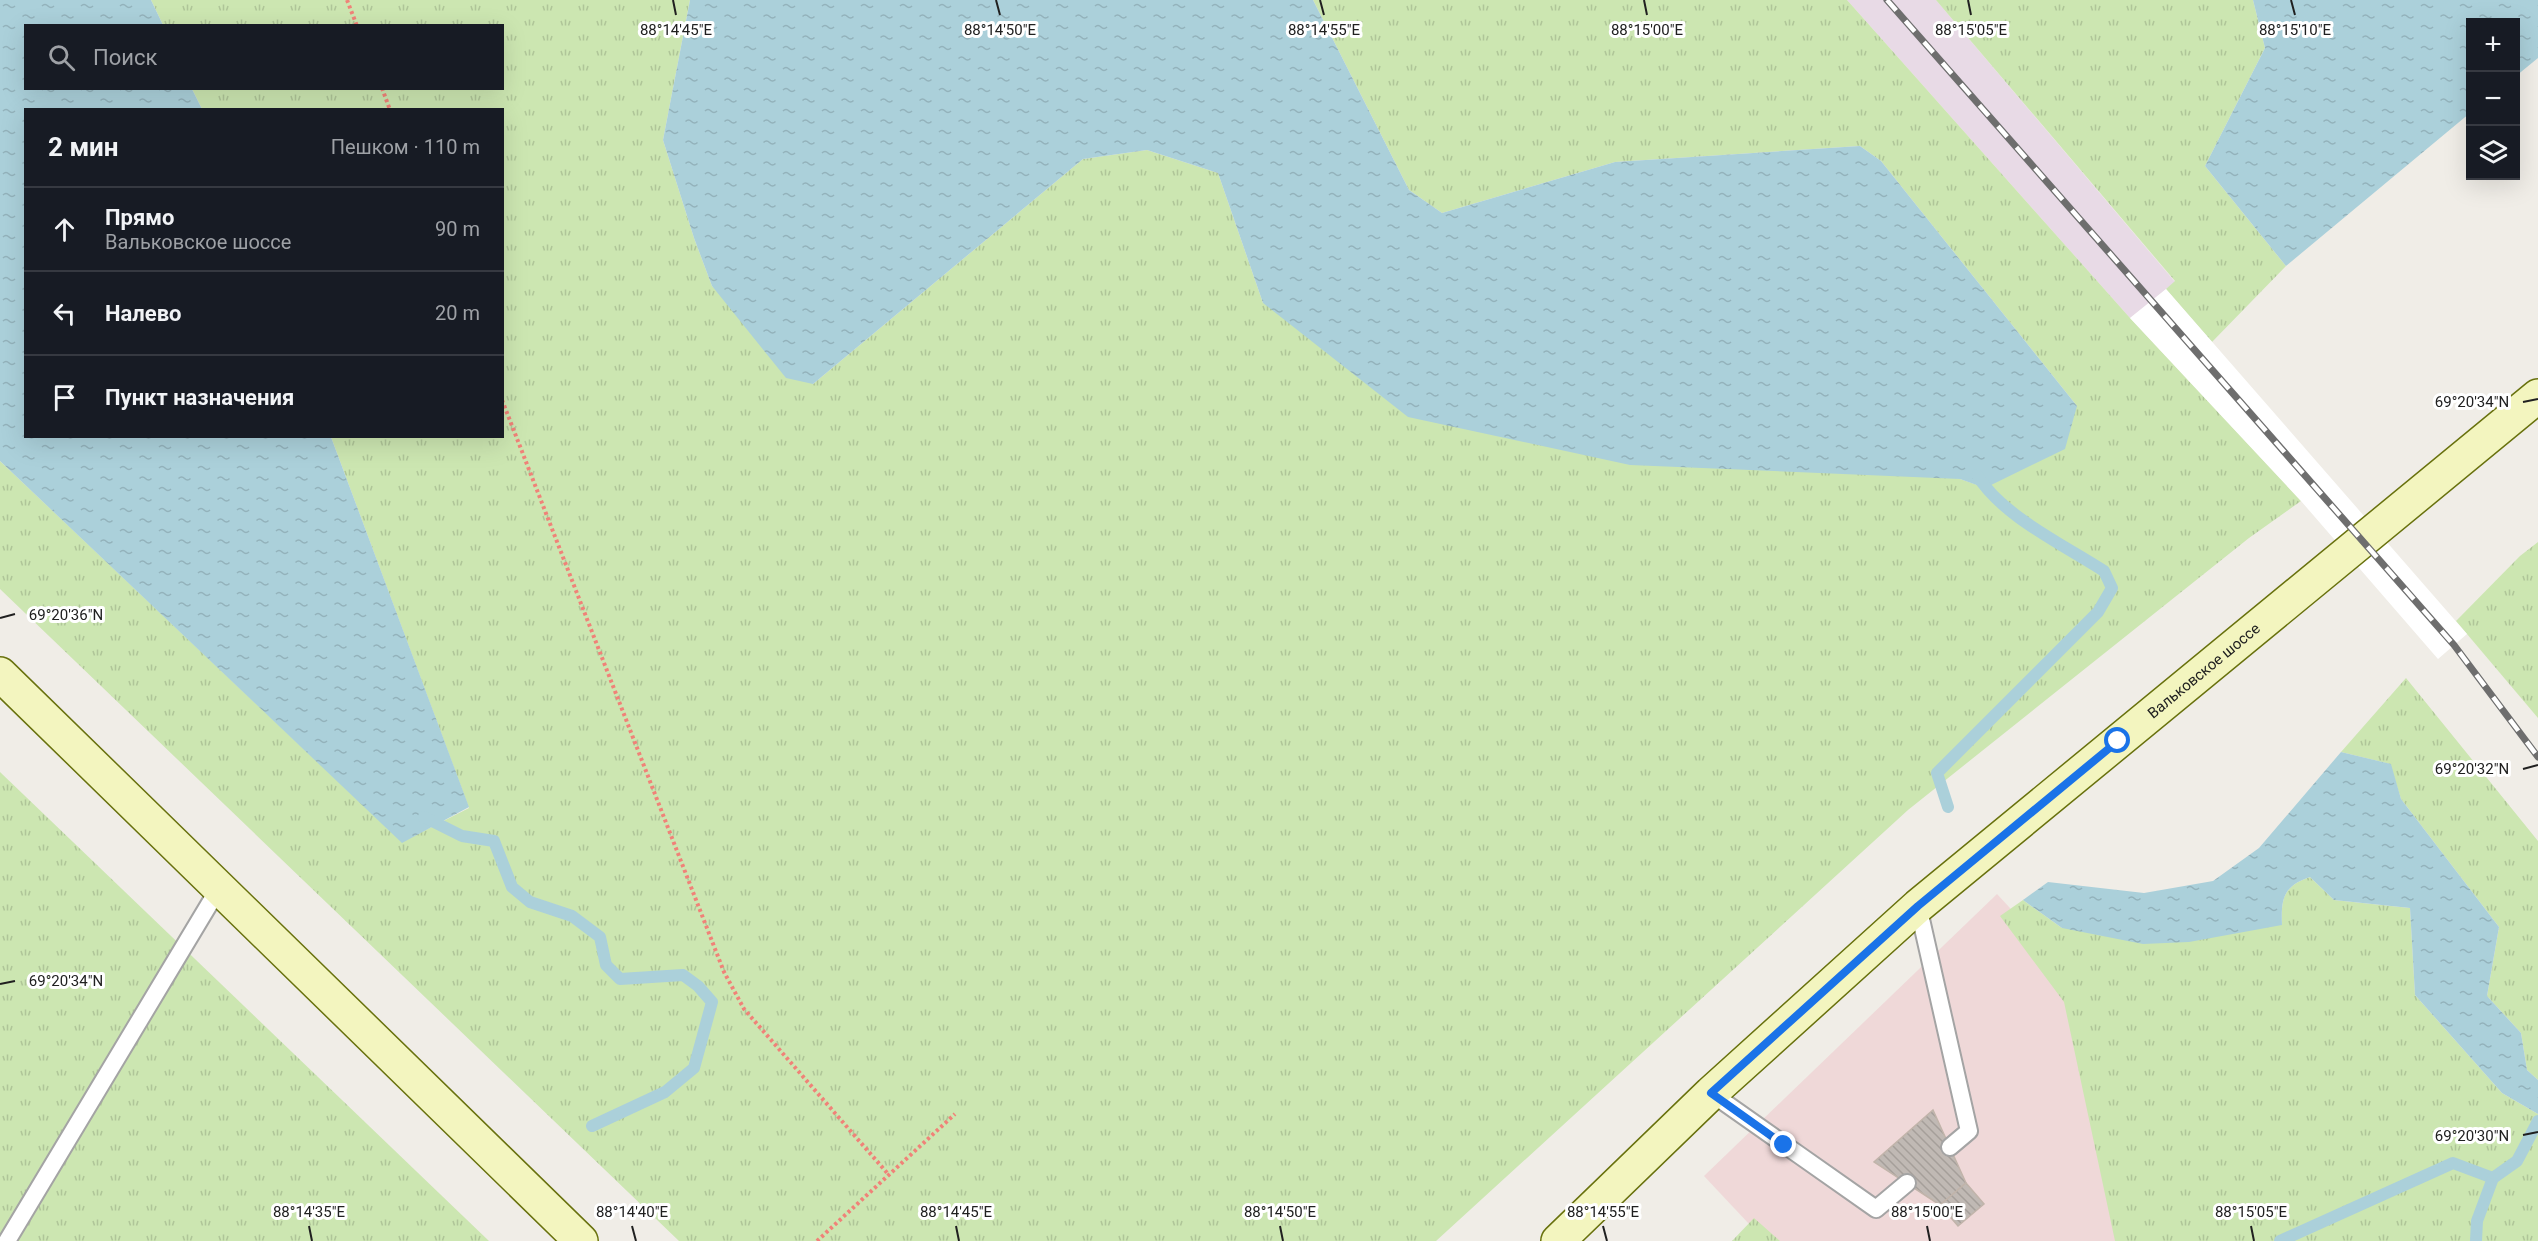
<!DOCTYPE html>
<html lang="ru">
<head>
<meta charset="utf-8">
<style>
  :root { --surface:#171b24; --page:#242831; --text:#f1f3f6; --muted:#9ea1a6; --line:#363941 }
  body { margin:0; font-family:Roboto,sans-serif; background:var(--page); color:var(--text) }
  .controls { position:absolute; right:18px; top:18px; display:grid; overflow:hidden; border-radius:0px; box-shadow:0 6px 24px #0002 }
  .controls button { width:54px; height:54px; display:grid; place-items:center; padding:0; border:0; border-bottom:2px solid var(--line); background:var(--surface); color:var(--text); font:30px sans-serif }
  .stop { position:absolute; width:18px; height:18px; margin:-14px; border:4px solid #1a73e8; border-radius:50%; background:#fff }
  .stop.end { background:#1a73e8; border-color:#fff; box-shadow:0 2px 6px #0008 }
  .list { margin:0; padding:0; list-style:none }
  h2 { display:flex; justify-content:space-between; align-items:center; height:78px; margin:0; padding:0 24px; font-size:26px }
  h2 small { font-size:20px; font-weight:400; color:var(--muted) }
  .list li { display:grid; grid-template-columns:39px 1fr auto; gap:18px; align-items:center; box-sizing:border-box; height:84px; padding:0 24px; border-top:2px solid var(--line) }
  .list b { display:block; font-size:22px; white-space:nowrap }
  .list p { margin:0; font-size:20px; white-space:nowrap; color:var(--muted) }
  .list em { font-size:20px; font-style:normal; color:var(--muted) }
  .icon { flex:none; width:33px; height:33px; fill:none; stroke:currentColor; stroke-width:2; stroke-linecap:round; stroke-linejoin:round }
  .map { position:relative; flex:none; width:2538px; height:1241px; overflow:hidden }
  .search { position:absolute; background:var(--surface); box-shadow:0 6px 24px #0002; left:24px; top:24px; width:480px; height:66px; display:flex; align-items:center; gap:15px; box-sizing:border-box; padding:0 21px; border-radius:0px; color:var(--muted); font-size:22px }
  .panel { position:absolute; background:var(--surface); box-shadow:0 6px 24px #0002; left:24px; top:108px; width:480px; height:330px; border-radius:0px }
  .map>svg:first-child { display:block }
  .commercial { fill:#efd8d8 }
  .industrial { fill:#e8dae6 }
  .grass { fill:url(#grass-tufts) }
  .water { fill:url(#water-ripples) }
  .pier { fill:#fff }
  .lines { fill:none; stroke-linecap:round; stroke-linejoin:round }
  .stream { stroke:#abd0da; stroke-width:12 }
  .building { fill:url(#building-back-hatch); stroke:#c1b4aa; stroke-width:1.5 }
  .lane-casing { stroke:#a4a4a4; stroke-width:20 }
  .secondary-casing { stroke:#68710d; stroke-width:36 }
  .path { stroke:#f08278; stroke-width:4; stroke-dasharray:3 3; stroke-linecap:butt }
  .lane { stroke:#fff; stroke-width:16 }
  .secondary { stroke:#f3f5bf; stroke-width:33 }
  .rail-casing { stroke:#6e6e6e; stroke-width:7 }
  .rail { stroke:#fff; stroke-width:4.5; stroke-dasharray:14; stroke-linecap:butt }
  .route { stroke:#1a73e8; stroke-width:8 }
  .ticks { fill:none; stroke:#202020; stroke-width:2 }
  .labels { text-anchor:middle; stroke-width:6; stroke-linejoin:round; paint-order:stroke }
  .street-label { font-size:15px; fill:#202020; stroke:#fff }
  .ticks-label { font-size:15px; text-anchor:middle; fill:#202020; stroke:#fff; stroke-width:6; stroke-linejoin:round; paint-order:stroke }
</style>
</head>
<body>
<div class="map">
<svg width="2538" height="1241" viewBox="0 0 2538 1241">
  <defs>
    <pattern id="grass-tufts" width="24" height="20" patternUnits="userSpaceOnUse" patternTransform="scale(1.5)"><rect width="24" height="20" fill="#cce6b1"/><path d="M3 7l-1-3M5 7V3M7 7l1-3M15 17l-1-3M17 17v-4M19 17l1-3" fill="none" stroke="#afc598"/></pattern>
    <pattern id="water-ripples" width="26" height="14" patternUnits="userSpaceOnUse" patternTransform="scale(1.5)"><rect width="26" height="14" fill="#abd0da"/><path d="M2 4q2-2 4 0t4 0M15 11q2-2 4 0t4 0" fill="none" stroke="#93b2bb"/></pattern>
    <pattern id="building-back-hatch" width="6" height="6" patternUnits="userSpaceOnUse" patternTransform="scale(1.5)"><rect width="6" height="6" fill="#c0b9b4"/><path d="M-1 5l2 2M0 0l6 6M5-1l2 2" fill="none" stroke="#a59f9a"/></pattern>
  </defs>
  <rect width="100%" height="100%" fill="#f0ede7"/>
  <polygon class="commercial" points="1997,894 2080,984 2145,1241 1765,1241 1704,1176"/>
  <polygon class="industrial" points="1847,0 1936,0 2175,282 2130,318"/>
  <g class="grass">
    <polygon points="151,0 690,0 663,140 694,238 712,286 813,384 1083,159 1147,150 1218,173 1263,303 1960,479 1986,488 2077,406 1881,161 1860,146 1615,162 1442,213 1409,190 1313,0 1847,0 2130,318 2301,501 2249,538 1908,810 1436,1241 679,1241 0,589 0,461 402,842 469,808 331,437 502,436 502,110 202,109 192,89 502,88 502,26 163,25"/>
    <polygon points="1936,0 2253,0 2265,48 2205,166 2286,266 2212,342 2166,289 2175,281"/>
    <polygon points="2538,542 2538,718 2456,621 2520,556"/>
    <polygon points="2406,678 2538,841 2538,1080 2527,1070 2521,1033 2487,996 2499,927 2401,799 2390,764 2341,752"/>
    <polygon points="0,772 489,1241 0,1241"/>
    <path d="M2310 877 2334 900 2410 908 2415 995 2502 1093 2538 1114V1241H2115L2064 1002 2000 916 2023 900 2062 928 2282 925C2281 899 2283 886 2310 877Z"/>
    <polygon points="1754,1218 1780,1241 1732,1241"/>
  </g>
  <g class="water">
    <polygon points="0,0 151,0 163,25 26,26 26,88 192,89 202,109 26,110 26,436 331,437 469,807 402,843 0,461"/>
    <polygon points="690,0 1313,0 1409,190 1442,213 1615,162 1860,146 1881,161 2077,406 2065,449 1985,488 1960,479 1630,465 1408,417 1263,303 1218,173 1147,150 1083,159 813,384 786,378 712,286 694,238 663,140"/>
    <polygon points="2253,0 2538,0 2538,58 2516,76 2516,22 2470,22 2470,113 2286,266 2205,166 2265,48"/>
    <path d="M2341 752 2391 764 2401 799 2499 927 2487 996 2521 1033 2527 1070 2538 1080V1114L2502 1093 2415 995 2410 908 2334 900 2310 877C2283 886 2281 899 2282 925L2189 942 2143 944 2062 928 2023 900 2048 882 2144 893 2213 881 2259 848Z"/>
  </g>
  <polygon class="pier" points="2166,289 2467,634 2438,659 2301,501 2130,318"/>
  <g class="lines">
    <g class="stream">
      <path d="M1948 807 1937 773 2098 612 2112 588 2104 571C2064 545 2002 516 1977 475"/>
      <polyline points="424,817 462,836 494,841 512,887 530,902 572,916 600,937 606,965 620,979 683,975 698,986 712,1002 694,1068 665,1092 592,1126"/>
      <polyline points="2280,1241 2453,1163 2493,1178"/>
      <polyline points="2476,1241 2477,1221 2493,1178 2517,1161 2538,1121"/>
    </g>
  </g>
  <g class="building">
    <polygon points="1933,1110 1966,1183 1940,1205 1874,1162"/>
    <polygon points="1966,1183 1984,1204 1958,1226 1940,1205"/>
  </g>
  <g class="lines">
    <defs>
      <g id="lane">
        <polyline points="1918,906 1969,1131 1950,1147"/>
        <polyline points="1711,1093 1876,1209 1907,1183"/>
        <polyline points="7,1241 219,888"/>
      </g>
      <g id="secondary">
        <polyline points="0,674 581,1241"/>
        <path id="s1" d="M1558 1241 1711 1093 1918 906 2538 396"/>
      </g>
    </defs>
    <use href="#lane" class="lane-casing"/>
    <use href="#secondary" class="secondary-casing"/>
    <g class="path">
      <polyline points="347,0 357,26"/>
      <polyline points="382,88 390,110"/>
      <polyline points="502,400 724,972 744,1009 889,1175"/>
      <polyline points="817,1241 955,1114"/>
    </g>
    <use href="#lane" class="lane"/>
    <use href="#secondary" class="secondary"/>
    <defs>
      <polyline id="rail" points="1887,0 2454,645 2538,757"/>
    </defs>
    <use href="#rail" class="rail-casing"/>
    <use href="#rail" class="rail"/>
  </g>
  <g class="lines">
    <polyline class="route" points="1784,1145 1711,1093 1918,906 2118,741"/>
  </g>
  <path class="ticks" d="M673 0 676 15M996 0 1000 15M1320 0 1324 15M1644 0 1647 15M1968 0 1971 15M2291 0 2295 15M2523 402 2538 399M0 618 15 614M2523 769 2538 765M0 984 15 981M2523 1135 2538 1132M309 1226 312 1241M632 1226 636 1241M956 1226 959 1241M1280 1226 1283 1241M1603 1226 1607 1241M1927 1226 1930 1241M2251 1226 2254 1241"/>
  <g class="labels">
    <g class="street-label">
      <text dy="5" stroke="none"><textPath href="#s1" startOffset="862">Вальковское шоссе</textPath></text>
    </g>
  </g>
  <g class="ticks-label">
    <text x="676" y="35">88°14'45"E</text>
    <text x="1000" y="35">88°14'50"E</text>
    <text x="1324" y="35">88°14'55"E</text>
    <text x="1647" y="35">88°15'00"E</text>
    <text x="1971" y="35">88°15'05"E</text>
    <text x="2295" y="35">88°15'10"E</text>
    <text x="2472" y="407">69°20'34"N</text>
    <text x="66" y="620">69°20'36"N</text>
    <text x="2472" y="774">69°20'32"N</text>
    <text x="66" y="986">69°20'34"N</text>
    <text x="2472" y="1141">69°20'30"N</text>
    <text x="309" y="1217">88°14'35"E</text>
    <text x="632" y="1217">88°14'40"E</text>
    <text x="956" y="1217">88°14'45"E</text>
    <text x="1280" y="1217">88°14'50"E</text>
    <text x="1603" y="1217">88°14'55"E</text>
    <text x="1927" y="1217">88°15'00"E</text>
    <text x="2251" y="1217">88°15'05"E</text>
  </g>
</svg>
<div class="controls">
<button>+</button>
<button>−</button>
<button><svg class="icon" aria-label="layers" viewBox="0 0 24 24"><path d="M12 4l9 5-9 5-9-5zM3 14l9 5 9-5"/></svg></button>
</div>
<div class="stop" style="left:2118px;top:741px"></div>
<div class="stop end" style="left:1784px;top:1145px"></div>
<div class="search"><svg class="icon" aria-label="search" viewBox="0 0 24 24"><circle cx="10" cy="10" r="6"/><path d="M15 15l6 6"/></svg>Поиск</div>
<section class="panel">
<h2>2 мин<small>Пешком · 110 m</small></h2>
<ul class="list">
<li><svg class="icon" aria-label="ahead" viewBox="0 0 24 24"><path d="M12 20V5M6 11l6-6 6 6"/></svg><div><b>Прямо</b><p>Вальковское шоссе</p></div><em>90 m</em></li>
<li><svg class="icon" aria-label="left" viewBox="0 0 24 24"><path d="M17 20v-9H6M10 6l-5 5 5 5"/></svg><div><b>Налево</b></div><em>20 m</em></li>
<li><svg class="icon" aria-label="arrive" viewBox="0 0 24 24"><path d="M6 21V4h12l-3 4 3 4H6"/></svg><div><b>Пункт назначения</b></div></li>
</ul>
</section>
</div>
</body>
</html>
